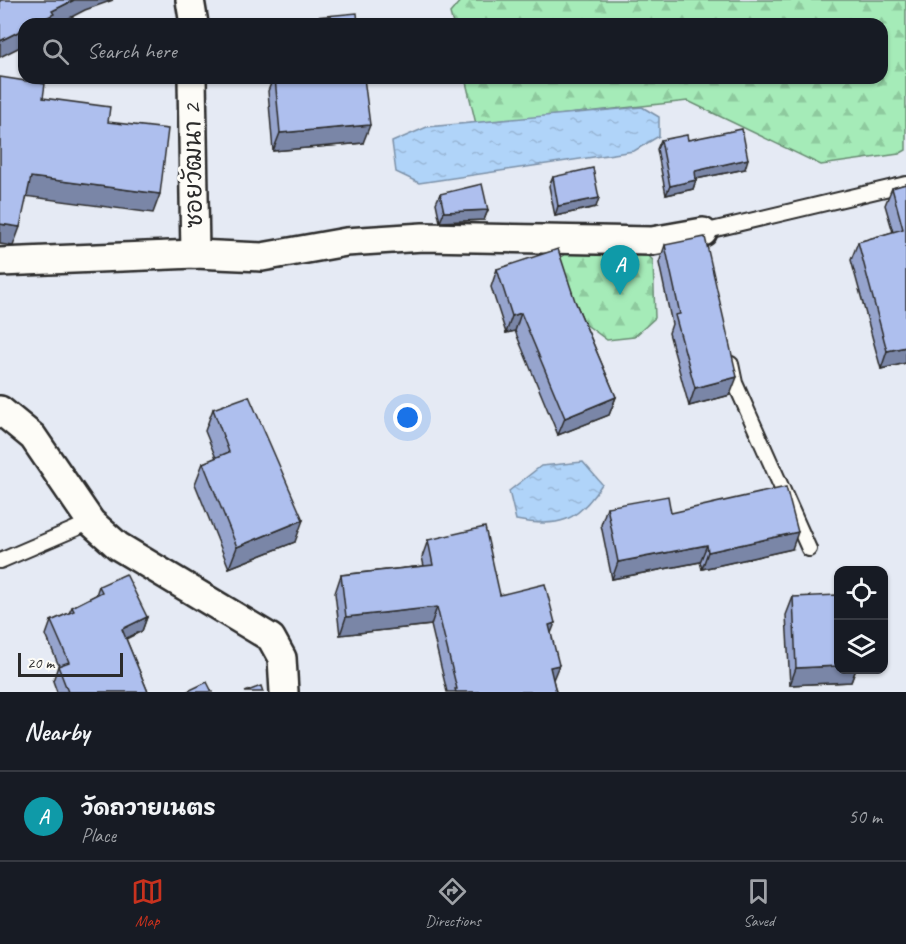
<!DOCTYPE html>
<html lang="en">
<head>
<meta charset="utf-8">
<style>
  :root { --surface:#171b24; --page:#20242c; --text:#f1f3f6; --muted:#9ea1a6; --line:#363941; --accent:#c8321e }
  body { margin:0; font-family:Caveat,"Playpen Sans Thai",sans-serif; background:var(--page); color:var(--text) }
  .controls { position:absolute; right:18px; bottom:18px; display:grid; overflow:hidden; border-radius:12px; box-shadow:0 2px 4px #0004 }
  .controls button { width:54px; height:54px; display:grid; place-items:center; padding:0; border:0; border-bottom:2px solid var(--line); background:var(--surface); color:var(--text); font:30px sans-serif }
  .scale { position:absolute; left:18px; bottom:15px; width:105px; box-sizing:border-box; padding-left:6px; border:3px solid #2b2b2b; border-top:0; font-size:16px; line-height:21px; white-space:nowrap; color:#2b2b2b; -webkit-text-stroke:4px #fdfcf7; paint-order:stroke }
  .you { position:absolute; left:408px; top:418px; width:21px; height:21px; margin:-15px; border:4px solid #fff; border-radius:50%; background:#1a73e8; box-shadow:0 0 0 9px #1a73e833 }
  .badge { display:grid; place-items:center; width:39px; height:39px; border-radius:50%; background:var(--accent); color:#fff; font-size:20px; font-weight:700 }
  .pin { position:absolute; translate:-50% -50px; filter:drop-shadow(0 2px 3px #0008) }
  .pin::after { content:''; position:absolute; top:32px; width:21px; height:18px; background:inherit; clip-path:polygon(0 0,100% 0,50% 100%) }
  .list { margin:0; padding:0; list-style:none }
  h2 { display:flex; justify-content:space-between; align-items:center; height:78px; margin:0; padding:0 24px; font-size:26px }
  h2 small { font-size:20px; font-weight:400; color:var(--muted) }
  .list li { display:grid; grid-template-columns:39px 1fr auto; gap:18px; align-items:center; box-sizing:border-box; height:90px; padding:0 24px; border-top:2px solid var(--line) }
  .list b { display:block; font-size:22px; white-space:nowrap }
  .list p { margin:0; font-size:20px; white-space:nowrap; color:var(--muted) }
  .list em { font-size:20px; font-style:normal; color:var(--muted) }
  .icon { flex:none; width:33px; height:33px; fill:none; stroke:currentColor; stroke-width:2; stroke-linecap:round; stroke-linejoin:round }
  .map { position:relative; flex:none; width:906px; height:692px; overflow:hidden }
  .search { position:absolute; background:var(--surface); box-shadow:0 2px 4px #0004; left:18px; right:18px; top:18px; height:66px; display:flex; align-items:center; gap:15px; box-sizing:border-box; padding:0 21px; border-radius:18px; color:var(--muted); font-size:22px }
  .sheet { height:168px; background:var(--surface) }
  nav { display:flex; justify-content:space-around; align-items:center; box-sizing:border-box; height:84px; border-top:2px solid var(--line); background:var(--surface); font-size:16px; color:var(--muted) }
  nav a { display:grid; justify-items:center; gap:3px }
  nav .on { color:var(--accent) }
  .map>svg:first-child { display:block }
  .forest { fill:url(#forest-firs); stroke:#688b72; stroke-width:1.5 }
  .water { fill:url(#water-ripples); stroke:#7b90a7; stroke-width:1.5 }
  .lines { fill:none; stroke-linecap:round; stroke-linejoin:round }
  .lane-casing { stroke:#2b2b2b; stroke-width:18 }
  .street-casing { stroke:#2b2b2b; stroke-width:32 }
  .lane { stroke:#fdfcf7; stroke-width:14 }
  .street { stroke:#fdfcf7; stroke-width:27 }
  .wall { fill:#96a4cd; stroke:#2b2b2b; stroke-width:1.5 }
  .shaded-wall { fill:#7a86a7; stroke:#2b2b2b; stroke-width:1.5 }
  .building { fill:#aebfee; stroke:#2b2b2b; stroke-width:1.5 }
  .labels { text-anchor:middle; stroke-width:6; stroke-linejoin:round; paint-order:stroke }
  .street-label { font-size:24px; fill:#2b2b2b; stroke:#fdfcf7 }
</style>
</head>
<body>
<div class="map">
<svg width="906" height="692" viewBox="0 0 906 692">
  <defs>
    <pattern id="forest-firs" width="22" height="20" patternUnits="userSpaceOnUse" patternTransform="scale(1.5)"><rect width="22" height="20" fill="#a5ebb8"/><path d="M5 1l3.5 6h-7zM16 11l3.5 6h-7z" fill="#8eca9e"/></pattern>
    <pattern id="water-ripples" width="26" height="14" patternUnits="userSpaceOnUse" patternTransform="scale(1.5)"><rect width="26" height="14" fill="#b0d4f9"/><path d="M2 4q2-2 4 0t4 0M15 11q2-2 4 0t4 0" fill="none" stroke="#98b6d6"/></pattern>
  </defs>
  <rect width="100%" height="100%" fill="#e5eaf4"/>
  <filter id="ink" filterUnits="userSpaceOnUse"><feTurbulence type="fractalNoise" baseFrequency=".0167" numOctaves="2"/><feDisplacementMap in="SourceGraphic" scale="12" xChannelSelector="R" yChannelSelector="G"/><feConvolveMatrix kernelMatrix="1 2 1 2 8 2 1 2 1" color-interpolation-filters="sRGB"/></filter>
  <g filter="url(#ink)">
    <g class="forest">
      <polygon points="461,0 906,0 906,150 899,154 821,165 688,101 476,124 465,78 882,78 882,24 453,24 450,13"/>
      <polygon points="573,249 642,250 653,260 655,318 634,337 607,340 569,312 558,259"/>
    </g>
    <g class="water">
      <polygon points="642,107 659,117 659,136 634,151 419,183 396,172 392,142 427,127"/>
      <path d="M583 462 602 484C578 522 559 528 516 520L509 491 541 466Z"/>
    </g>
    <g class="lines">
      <defs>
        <g id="lane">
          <polyline points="704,237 703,232 906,184"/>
          <polyline points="731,364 735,383 809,549"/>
          <polyline points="0,561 91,522"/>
        </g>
        <g id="street">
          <polyline points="190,0 194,24"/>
          <polyline points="192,78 195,254"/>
          <polyline points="0,262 195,254 262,257 346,242 423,237 652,241 703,232"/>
          <polyline points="0,410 33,437 91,522 118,546 271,638 282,658 284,692"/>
        </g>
      </defs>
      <use href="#lane" class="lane-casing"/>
      <use href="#street" class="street-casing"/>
      <use href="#lane" class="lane"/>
      <use href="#street" class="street"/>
    </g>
    <g class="wall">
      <polygon points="273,78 364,78 363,143 273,151 268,91"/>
      <polygon points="661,140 688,140 745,169 696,179 693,189 666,195 657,149"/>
      <polygon points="553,177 596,207 555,216 549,186"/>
      <polygon points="906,184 906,363 881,369 851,260 858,242 893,232 885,205 892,188"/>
      <polygon points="440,194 488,210 484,220 440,222 436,203"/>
      <polygon points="665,245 730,395 689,406 669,333 672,324 659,263"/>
      <polygon points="497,269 575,301 616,397 609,415 558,435 515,331 506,333 491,287"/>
      <polygon points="213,409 295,542 229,568 195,484 203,463 216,458 205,431"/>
      <polygon points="607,507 671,513 792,549 702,569 700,562 612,579 601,525"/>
      <polygon points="428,540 551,633 553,680 556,692 447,692 431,625 340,635 335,593 341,575 424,566 422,557"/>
      <polygon points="99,586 147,617 142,631 126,639 148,692 57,692 53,681 58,666 59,666 46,635 51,621 69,613 72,607 96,595"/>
      <polygon points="793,597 838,669 856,669 851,682 790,685 786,615"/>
    </g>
    <g class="shaded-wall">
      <polygon points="74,0 113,0 85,10 58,24 34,24 52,11"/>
      <polygon points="24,29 24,45 0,57 0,41"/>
      <polygon points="370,125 363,143 273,151 280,133"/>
      <polygon points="748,159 745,169 691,180 695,171"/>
      <polygon points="31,177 160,194 153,213 24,196"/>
      <polygon points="696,180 693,189 666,195 670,186"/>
      <polygon points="599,198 596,207 555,216 558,206"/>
      <polygon points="488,210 484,220 440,222 444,212"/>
      <polygon points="0,224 20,227 13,246 0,244"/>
      <polygon points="521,313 515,331 506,333 512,316"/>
      <polygon points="906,347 906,363 881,369 887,351"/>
      <polygon points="737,377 730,395 689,406 695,388"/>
      <polygon points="616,397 609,415 558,435 565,418"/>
      <polygon points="303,520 295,542 229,568 237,547"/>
      <polygon points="798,532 792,549 702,569 708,552"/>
      <polygon points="707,545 700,562 612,579 618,562"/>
      <polygon points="437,607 431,625 340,635 346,617"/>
      <polygon points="147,617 142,631 116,643 122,629"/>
      <polygon points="555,623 548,641 549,625"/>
      <polygon points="559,665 552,682 550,667"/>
      <polygon points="838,666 838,669 856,669 851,682 790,685 796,668"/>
    </g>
    <g class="building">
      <polygon points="0,0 74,0 52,11 54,14 34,24 24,24 24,29 0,41"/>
      <polygon points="357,13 358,24 294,24 294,19"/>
      <polygon points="0,77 45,84 43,98 110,107 108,122 168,129 160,194 31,177 20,227 0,224"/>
      <polygon points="275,78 364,78 370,125 280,133"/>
      <polygon points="742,129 748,159 695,171 696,180 670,186 661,140 687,135 688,140"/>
      <polygon points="593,168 599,198 558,206 553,177"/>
      <polygon points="482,184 488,210 444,212 440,194"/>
      <polygon points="906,184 906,347 887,351 858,242 903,229 892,188"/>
      <polygon points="705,237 737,377 695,388 675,315 680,314 665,245"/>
      <polygon points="558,249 575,301 616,397 565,418 521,313 512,316 497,269"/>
      <polygon points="249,396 303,520 237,547 203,463 229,452 213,409"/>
      <polygon points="786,487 798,532 708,552 707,545 618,562 607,507 668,496 671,513"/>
      <polygon points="485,527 500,595 545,584 555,623 549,625 559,665 550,667 556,692 456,692 455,689 457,689 437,607 346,617 341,575 433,565 428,540"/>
      <polygon points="126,574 147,617 122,629 148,692 68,692 58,666 69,662 51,621 74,611 72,607 102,592 99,586"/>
      <polygon points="838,595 838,666 796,668 793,597"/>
      <polygon points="207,682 212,692 186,692"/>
      <polygon points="261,686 263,692 245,692"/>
    </g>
  </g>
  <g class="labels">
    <g class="street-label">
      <text transform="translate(193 166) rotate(-91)" y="8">ซอยวัฒนา 2</text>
    </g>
  </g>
</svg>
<div class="controls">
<button><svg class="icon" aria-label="locate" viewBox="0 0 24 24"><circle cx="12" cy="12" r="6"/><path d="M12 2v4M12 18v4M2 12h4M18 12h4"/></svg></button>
<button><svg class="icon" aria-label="layers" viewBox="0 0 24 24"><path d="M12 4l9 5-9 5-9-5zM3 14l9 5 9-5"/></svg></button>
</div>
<div class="scale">20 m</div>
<div class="you"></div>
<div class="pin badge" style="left:620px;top:295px;background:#0f9aa8">A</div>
<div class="search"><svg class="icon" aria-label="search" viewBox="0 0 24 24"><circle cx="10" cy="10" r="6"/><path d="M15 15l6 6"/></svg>Search here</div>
</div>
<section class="sheet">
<h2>Nearby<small></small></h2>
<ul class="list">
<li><span class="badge" style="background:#0f9aa8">A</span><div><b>วัดถวายเนตร</b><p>Place</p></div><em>50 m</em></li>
</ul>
</section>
<nav>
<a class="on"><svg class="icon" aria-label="map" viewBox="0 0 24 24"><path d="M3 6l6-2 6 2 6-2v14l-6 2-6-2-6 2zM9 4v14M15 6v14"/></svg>Map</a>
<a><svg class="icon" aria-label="directions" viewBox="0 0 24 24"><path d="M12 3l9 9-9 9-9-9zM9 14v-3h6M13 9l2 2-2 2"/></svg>Directions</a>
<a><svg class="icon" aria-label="saved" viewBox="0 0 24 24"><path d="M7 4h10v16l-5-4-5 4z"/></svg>Saved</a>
</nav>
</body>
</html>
